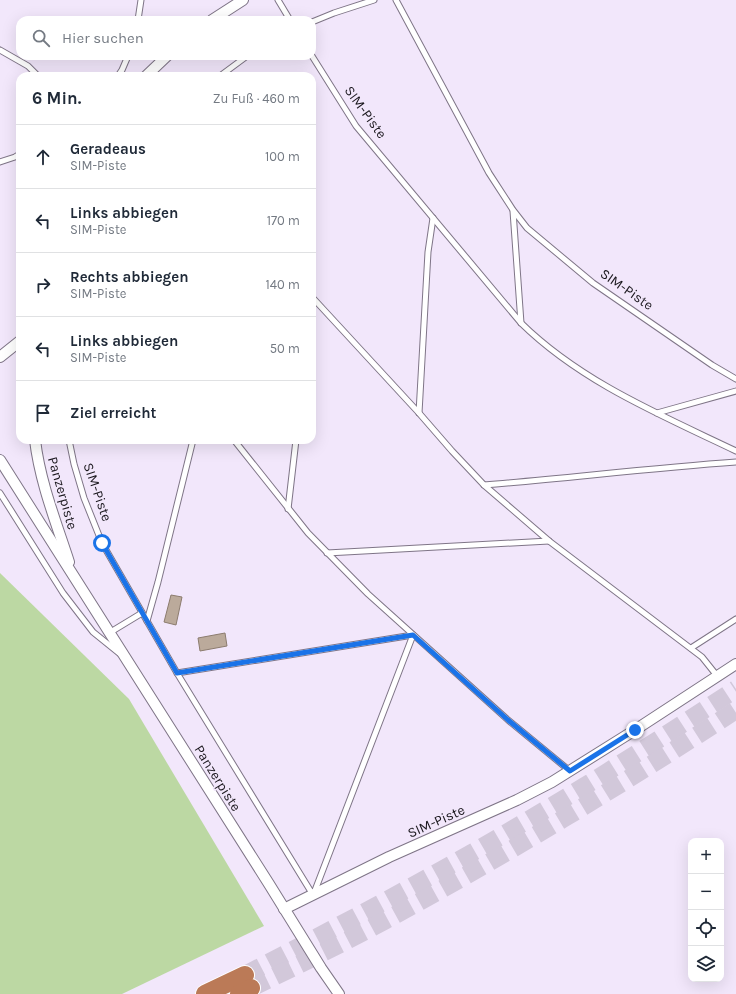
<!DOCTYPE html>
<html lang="de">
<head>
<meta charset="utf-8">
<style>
  :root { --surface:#fff; --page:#f6f6f7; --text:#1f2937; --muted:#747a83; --line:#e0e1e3 }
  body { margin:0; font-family:Karla,sans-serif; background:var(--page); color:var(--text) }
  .controls { position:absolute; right:12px; bottom:12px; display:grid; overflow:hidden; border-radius:8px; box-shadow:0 4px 16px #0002 }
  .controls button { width:36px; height:36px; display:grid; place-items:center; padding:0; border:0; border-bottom:1px solid var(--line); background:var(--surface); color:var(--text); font:20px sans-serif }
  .stop { position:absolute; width:12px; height:12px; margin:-9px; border:3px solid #1a73e8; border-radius:50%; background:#fff }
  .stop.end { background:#1a73e8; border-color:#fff; box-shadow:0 1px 4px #0008 }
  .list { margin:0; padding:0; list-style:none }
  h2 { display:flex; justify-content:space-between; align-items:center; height:52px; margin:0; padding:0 16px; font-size:17px }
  h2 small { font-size:13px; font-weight:400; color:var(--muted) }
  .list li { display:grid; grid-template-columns:26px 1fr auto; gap:12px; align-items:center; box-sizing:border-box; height:64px; padding:0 16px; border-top:1px solid var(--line) }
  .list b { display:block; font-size:15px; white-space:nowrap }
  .list p { margin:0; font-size:13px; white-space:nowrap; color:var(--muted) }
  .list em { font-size:13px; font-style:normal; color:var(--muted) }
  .icon { flex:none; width:22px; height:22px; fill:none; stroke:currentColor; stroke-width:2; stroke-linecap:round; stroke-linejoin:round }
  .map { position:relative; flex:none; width:736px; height:994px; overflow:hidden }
  .search { position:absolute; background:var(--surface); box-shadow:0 4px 16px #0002; left:16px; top:16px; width:300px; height:44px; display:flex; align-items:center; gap:10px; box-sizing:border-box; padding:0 14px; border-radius:12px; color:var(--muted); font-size:15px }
  .panel { position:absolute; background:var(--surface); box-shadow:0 4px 16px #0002; left:16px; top:72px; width:300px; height:372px; border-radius:12px }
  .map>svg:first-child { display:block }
  .green { fill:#bcd8a3 }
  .building { fill:#bbaa9b; stroke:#8c7c6e }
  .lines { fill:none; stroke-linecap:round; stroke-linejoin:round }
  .highway-tunnel { stroke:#d2c8da; stroke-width:18; stroke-dasharray:18 9; stroke-linecap:butt }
  .lane-casing { stroke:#7f7587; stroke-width:7 }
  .street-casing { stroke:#7f7587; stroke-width:12 }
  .highway-casing { stroke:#fff; stroke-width:20 }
  .lane { stroke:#fff; stroke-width:5 }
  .street { stroke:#fff; stroke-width:10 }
  .highway { stroke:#bb7a57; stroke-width:18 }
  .route { stroke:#1a73e8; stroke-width:5 }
  .labels { text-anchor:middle; stroke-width:3.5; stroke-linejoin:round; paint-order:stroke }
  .street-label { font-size:14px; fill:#1b181e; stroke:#f2e7fb }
</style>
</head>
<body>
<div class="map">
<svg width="736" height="994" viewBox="0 0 736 994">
  <rect width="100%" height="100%" fill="#f2e7fb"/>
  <polygon class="green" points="0,573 129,699 264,926 122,994 0,994"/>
  <g class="building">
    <polygon points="171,595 182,597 176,625 164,622"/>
    <polygon points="225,633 227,646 200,651 198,638"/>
  </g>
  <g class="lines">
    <g class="highway-tunnel">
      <path d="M245 975C335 928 425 881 513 829 589 785 663 737 736 689"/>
      <path d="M251 988C296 966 342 944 386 920 506 855 622 785 736 710"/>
    </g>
    <defs>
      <g id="lane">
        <polyline points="278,0 290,20"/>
        <polyline points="396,0 489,173 513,210 527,228 593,283 712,365 736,379"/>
        <polyline points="138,20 141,0"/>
        <polyline points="312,22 334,13 374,0"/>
        <polyline points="0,50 28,66 38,76"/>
        <path d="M312 56 356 126 521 323C581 382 661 415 736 451"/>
        <polyline points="118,76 122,70 128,56"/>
        <polyline points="220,76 247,56"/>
        <polyline points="0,162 15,157 20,154"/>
        <polyline points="513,211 521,323"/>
        <polyline points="312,297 419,413 452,451 484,485 549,541 702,657 718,677"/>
        <polyline points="419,413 428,252 433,218"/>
        <polyline points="657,413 736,391"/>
        <polyline points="69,440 74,464 84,498 102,543 177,673 313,895"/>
        <polyline points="234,440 308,533 368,594 508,720 570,771"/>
        <path d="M484 485C568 478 652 468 736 462"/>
        <polyline points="0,493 63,593 93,632 119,653"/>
        <polyline points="288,509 296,440"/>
        <polyline points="327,553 549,541"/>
        <polyline points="147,621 158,582 193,440"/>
        <polyline points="109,633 142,613"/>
        <polyline points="691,648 736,619"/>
        <polyline points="177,673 413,635"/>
        <polyline points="314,893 413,635"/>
      </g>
      <g id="street">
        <polyline points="212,20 243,0"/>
        <polyline points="146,76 167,56"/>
        <polyline points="0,357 20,341"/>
        <path d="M35 440C40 482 56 522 69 562"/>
        <polyline points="0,460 269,884 321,968 339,994"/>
        <polyline points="284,909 389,857 517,800 552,782 635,730 736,664"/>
      </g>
      <g id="highway">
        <polyline points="205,994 245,975"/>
        <polyline points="239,994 251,988"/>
      </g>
    </defs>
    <use href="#lane" class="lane-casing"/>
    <use href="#street" class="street-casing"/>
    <use href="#highway" class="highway-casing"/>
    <use href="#lane" class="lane"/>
    <use href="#street" class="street"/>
    <use href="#highway" class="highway"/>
  </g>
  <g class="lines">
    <polyline class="route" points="102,543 177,673 413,635 508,720 570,771 635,730"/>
  </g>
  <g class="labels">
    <g class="street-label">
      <text transform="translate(366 112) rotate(54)" y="5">SIM-Piste</text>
      <text transform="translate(627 289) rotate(35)" y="5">SIM-Piste</text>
      <text transform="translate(98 492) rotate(71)" y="5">SIM-Piste</text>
      <text transform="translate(63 493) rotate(74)" y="5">Panzerpiste</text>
      <text transform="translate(218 778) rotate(58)" y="5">Panzerpiste</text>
      <text transform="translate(436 821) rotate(-24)" y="5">SIM-Piste</text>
    </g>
  </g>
</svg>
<div class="controls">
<button>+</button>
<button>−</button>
<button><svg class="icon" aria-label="locate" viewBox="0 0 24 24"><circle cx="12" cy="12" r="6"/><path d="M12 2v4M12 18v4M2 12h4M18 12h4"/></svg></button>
<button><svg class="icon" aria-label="layers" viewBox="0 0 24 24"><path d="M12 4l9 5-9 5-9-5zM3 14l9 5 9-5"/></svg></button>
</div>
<div class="stop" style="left:102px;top:543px"></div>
<div class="stop end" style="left:635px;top:730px"></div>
<div class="search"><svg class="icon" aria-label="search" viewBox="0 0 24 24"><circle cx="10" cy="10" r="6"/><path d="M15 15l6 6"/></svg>Hier suchen</div>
<section class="panel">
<h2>6 Min.<small>Zu Fuß · 460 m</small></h2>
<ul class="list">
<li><svg class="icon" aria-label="ahead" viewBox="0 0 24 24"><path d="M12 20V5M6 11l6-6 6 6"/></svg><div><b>Geradeaus</b><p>SIM-Piste</p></div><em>100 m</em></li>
<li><svg class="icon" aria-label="left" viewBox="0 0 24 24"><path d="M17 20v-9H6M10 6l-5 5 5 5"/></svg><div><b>Links abbiegen</b><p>SIM-Piste</p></div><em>170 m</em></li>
<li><svg class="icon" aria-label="right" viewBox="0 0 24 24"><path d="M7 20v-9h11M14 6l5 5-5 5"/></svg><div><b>Rechts abbiegen</b><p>SIM-Piste</p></div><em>140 m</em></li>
<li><svg class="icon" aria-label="left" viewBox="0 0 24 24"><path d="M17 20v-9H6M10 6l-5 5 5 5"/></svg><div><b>Links abbiegen</b><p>SIM-Piste</p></div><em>50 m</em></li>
<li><svg class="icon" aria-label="arrive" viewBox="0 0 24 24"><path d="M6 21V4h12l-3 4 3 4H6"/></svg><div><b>Ziel erreicht</b></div></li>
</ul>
</section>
</div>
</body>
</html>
